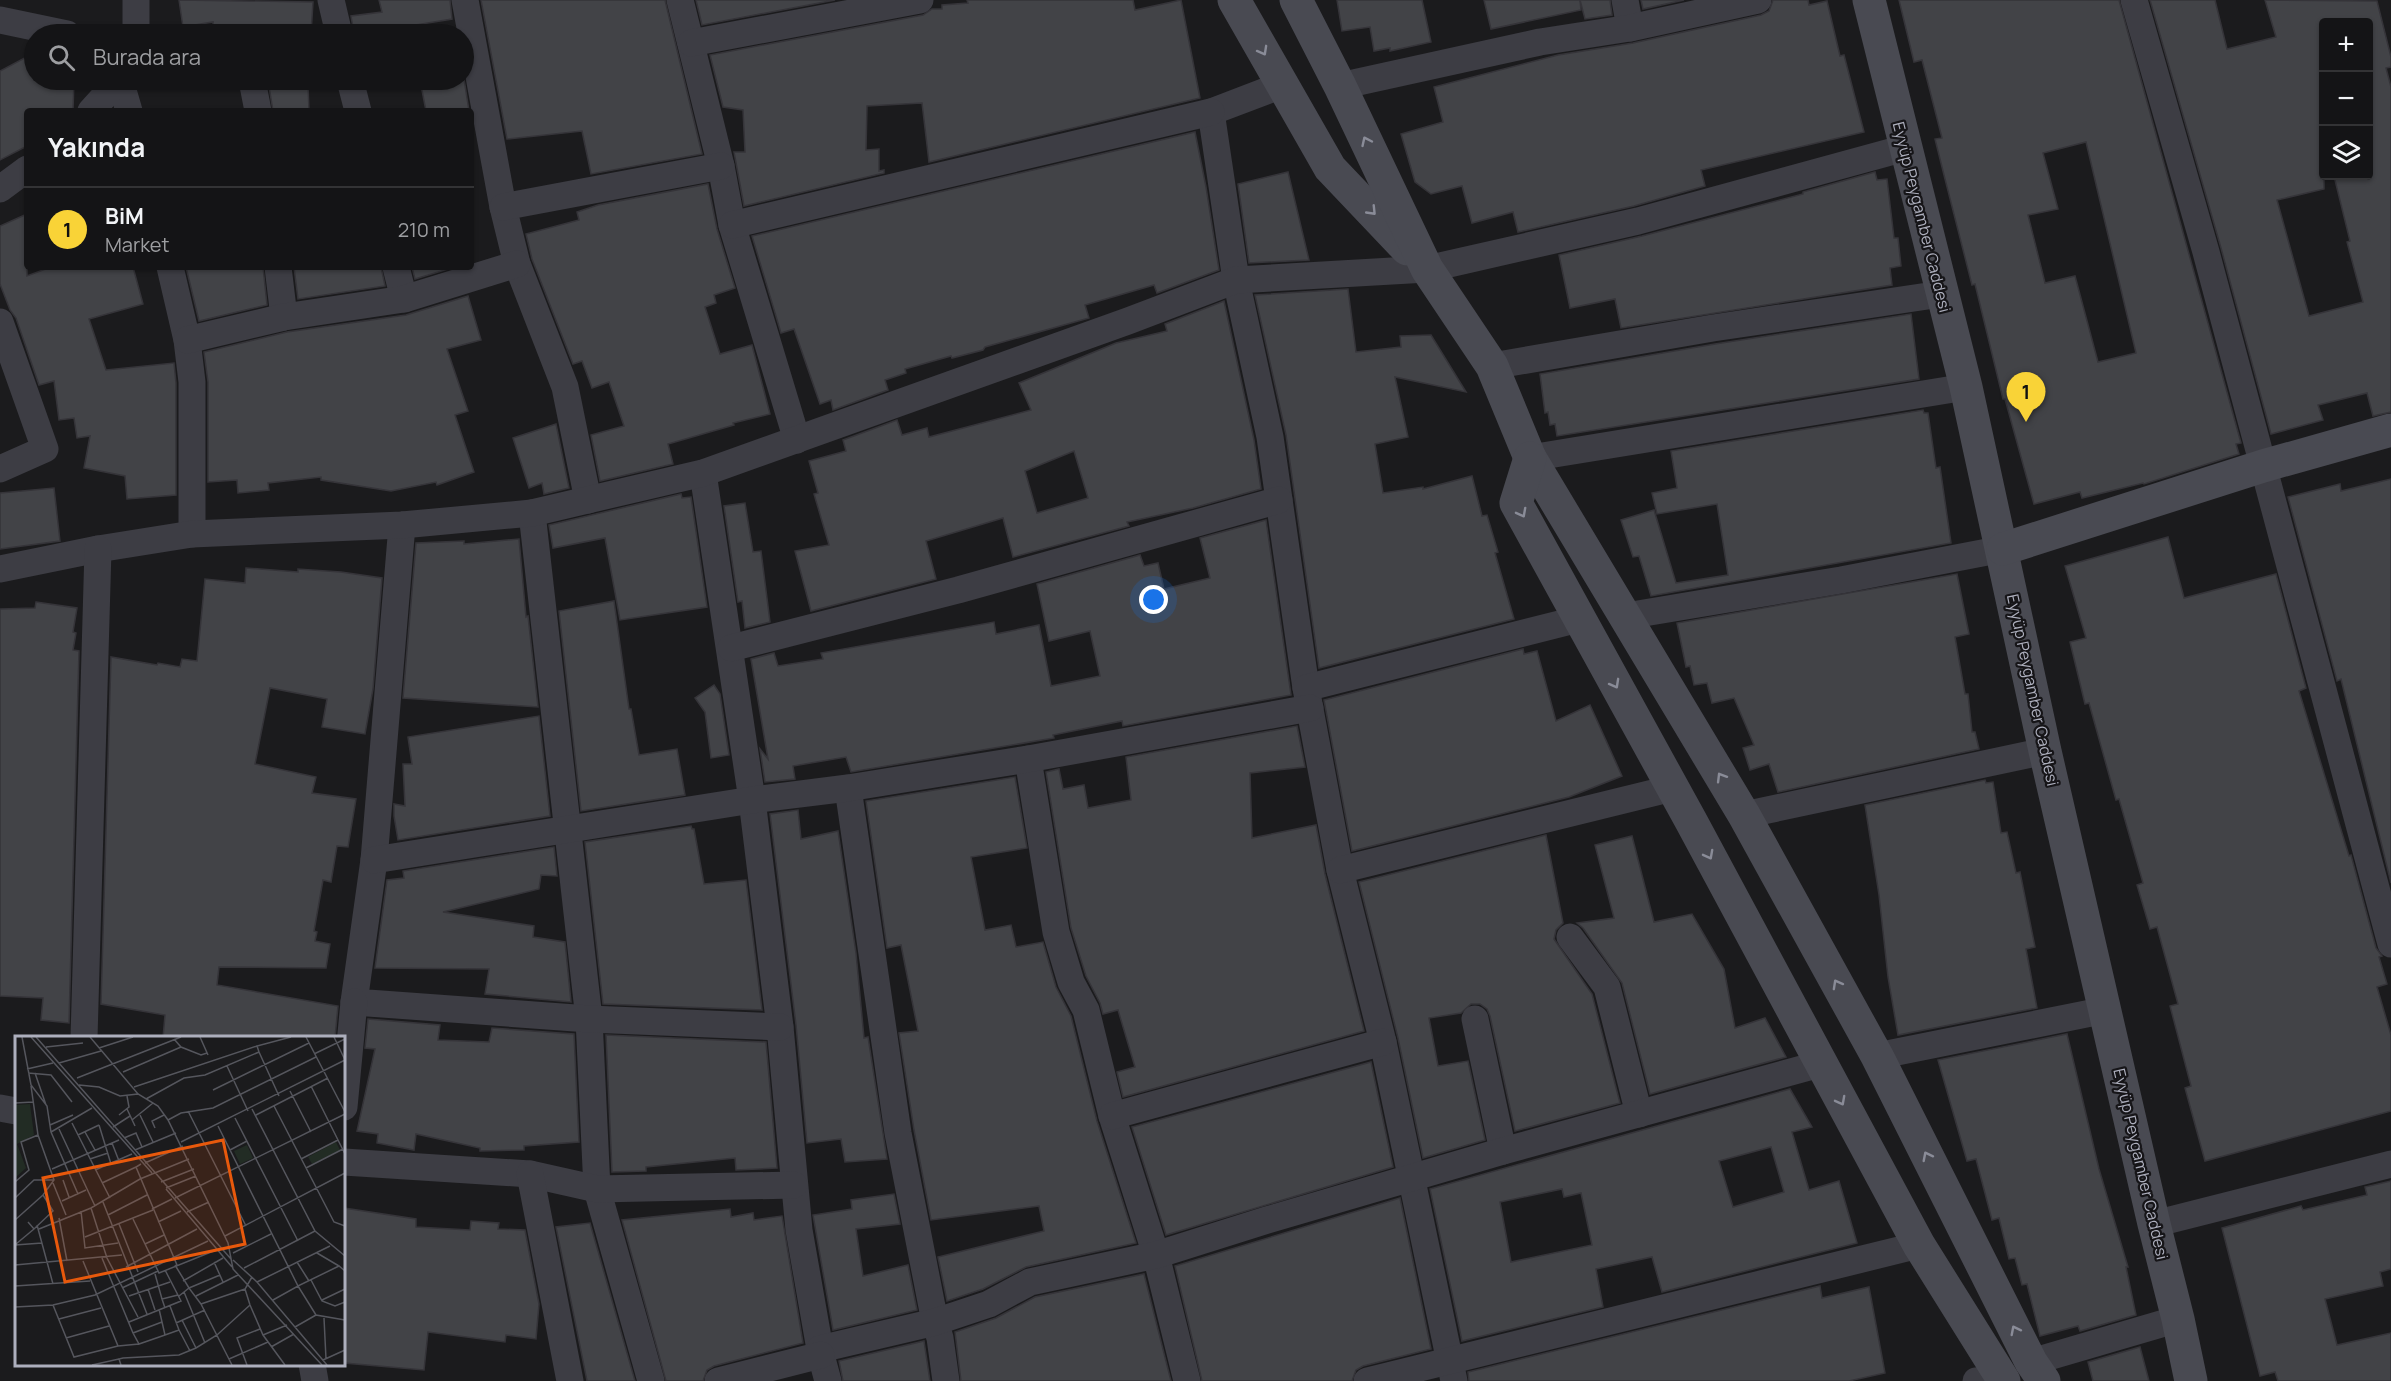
<!DOCTYPE html>
<html lang="tr">
<head>
<meta charset="utf-8">
<style>
  :root { --surface:#141416; --page:#1d1d1f; --text:#f1f3f6; --muted:#9d9ea1; --line:#333335; --accent:#f9d337 }
  body { margin:0; font-family:Manrope,sans-serif; background:var(--page); color:var(--text) }
  .controls { position:absolute; right:18px; top:18px; display:grid; overflow:hidden; border-radius:6px; box-shadow:0 2px 4px #0004 }
  .controls button { width:54px; height:54px; display:grid; place-items:center; padding:0; border:0; border-bottom:2px solid var(--line); background:var(--surface); color:var(--text); font:30px sans-serif }
  .you { position:absolute; left:1154px; top:600px; width:21px; height:21px; margin:-15px; border:4px solid #fff; border-radius:50%; background:#1a73e8; box-shadow:0 0 0 9px #1a73e833 }
  .badge { display:grid; place-items:center; width:39px; height:39px; border-radius:50%; background:var(--accent); color:#111; font-size:20px; font-weight:700 }
  .pin { position:absolute; translate:-50% -50px; filter:drop-shadow(0 2px 3px #0008) }
  .pin::after { content:''; position:absolute; top:32px; width:21px; height:18px; background:inherit; clip-path:polygon(0 0,100% 0,50% 100%) }
  .list { margin:0; padding:0; list-style:none }
  h2 { display:flex; justify-content:space-between; align-items:center; height:78px; margin:0; padding:0 24px; font-size:26px }
  h2 small { font-size:20px; font-weight:400; color:var(--muted) }
  .list li { display:grid; grid-template-columns:39px 1fr auto; gap:18px; align-items:center; box-sizing:border-box; height:84px; padding:0 24px; border-top:2px solid var(--line) }
  .list b { display:block; font-size:22px; white-space:nowrap }
  .list p { margin:0; font-size:20px; white-space:nowrap; color:var(--muted) }
  .list em { font-size:20px; font-style:normal; color:var(--muted) }
  .icon { flex:none; width:33px; height:33px; fill:none; stroke:currentColor; stroke-width:2; stroke-linecap:round; stroke-linejoin:round }
  .map { position:relative; flex:none; width:2391px; height:1381px; overflow:hidden }
  .search { position:absolute; background:var(--surface); box-shadow:0 2px 4px #0004; left:24px; top:24px; width:450px; height:66px; display:flex; align-items:center; gap:15px; box-sizing:border-box; padding:0 21px; border-radius:33px; color:var(--muted); font-size:22px }
  .panel { position:absolute; background:var(--surface); box-shadow:0 2px 4px #0004; left:24px; top:108px; width:450px; height:162px; border-radius:6px }
  .map>svg:first-child { display:block }
  .building { fill:#424347; stroke:#353439; stroke-width:1.5; fill-rule:evenodd }
  .lines { fill:none; stroke-linecap:round; stroke-linejoin:round }
  .street { stroke:#3d3d44; stroke-width:27 }
  .secondary { stroke:#494a52; stroke-width:33 }
  .oneway { stroke:#8a8c98 }
  .labels { text-anchor:middle; stroke-width:4.5; stroke-linejoin:round; paint-order:stroke }
  .street-label { font-size:16px; fill:#adafbd; stroke:#161518 }
  .inset-road { fill:none; stroke:#55565d; stroke-width:1.5 }
  .view { fill:#e8590c; fill-opacity:0.15; stroke:#e8590c; stroke-width:3 }
  .inset-edge { fill:none; stroke:#adafbd; stroke-width:3 }
</style>
</head>
<body>
<div class="map">
<svg width="2391" height="1381" viewBox="0 0 2391 1381">
  <rect width="100%" height="100%" fill="#1b1b1d"/>
  <g class="building">
    <polygon points="179,0 313,2 311,34 235,34 234,26 213,28 213,22 183,27"/>
    <polygon points="379,0 450,0 452,19 409,26 410,34 354,34 351,16 382,12"/>
    <polygon points="481,0 665,0 702,154 591,174 582,131 507,139"/>
    <polygon points="696,0 835,0 702,25"/>
    <polygon points="967,0 1133,0 1135,10 1181,0 1200,98 929,162 922,103 867,106 866,150 879,149 879,171 884,170 884,173 744,206 734,152 745,152 743,110 723,107 710,55 923,15 932,9 942,9 942,5 968,3"/>
    <polygon points="1337,0 1422,0 1431,42 1390,51 1390,48 1374,51 1370,27 1342,31"/>
    <polygon points="1484,0 1580,0 1581,10 1491,29"/>
    <polygon points="1580,0 1610,0 1612,15 1585,19"/>
    <polygon points="1641,0 1684,0 1643,9"/>
    <polygon points="1773,0 1808,0 1809,5 1827,1 1840,56 1844,55 1864,132 1701,170 1705,186 1634,206 1518,232 1513,212 1472,223 1462,186 1431,194 1415,182 1401,134 1443,122 1434,87 1558,55 1633,43 1761,15 1769,11"/>
    <path d="M1899 0H2119L2241 443 2236 444 2239 454 2144 484 2143 483 2082 498 2080 492 2034 504 2005 399H2003L1975 284 1972 285 1945 179 1935 139 1942 138 1922 60 1914 62ZM2086 142 2136 353 2098 362 2075 276 2045 283 2028 215 2058 209 2043 153Z"/>
    <path d="M2150 0H2215L2227 49 2276 37 2265 0 2377 1 2391 57V67L2386 68 2391 87V412L2373 416 2367 393 2318 405 2323 420 2271 434 2221 248ZM2324 22H2368V176H2334L2350 241 2347 242 2363 302 2309 316 2277 200 2324 189Z"/>
    <polygon points="34,53 34,80 74,80 73,111 27,111 27,146 0,160 0,71"/>
    <polygon points="268,80 283,80 308,85 309,111 273,111"/>
    <polygon points="420,80 464,79 469,111 426,111"/>
    <polygon points="1195,132 1206,187 1219,270 1157,293 1154,285 1085,305 1089,318 985,347 983,350 952,358 951,356 905,369 906,373 885,380 888,390 833,410 831,400 820,404 794,329 781,333 752,236"/>
    <polygon points="1288,172 1309,260 1249,263 1238,184"/>
    <polygon points="1875,172 1877,180 1887,179 1894,238 1898,238 1901,266 1890,268 1892,285 1621,328 1615,299 1570,308 1559,255 1642,236 1803,194 1803,192"/>
    <polygon points="708,184 717,229 735,288 714,295 716,303 705,307 720,354 752,345 770,414 733,423 734,425 668,444 673,464 600,481 591,435 624,426 609,382 592,388 582,361 573,364 532,259 526,234 579,220 577,212 598,205"/>
    <polygon points="27,214 27,276 51,267 133,267 143,304 89,319 106,370 174,363 176,383 176,495 127,499 125,476 84,468 90,436 77,438 74,418 59,420 54,381 39,385 16,318 10,310 0,284 0,226"/>
    <polygon points="186,267 263,267 267,305 199,321"/>
    <polygon points="294,267 381,267 385,286 298,299"/>
    <polygon points="412,267 448,267 448,269 415,279"/>
    <polygon points="1348,289 1356,352 1401,347 1400,336 1431,335 1466,392 1395,377 1408,437 1375,444 1383,493 1423,487 1423,489 1472,476 1482,516 1487,515 1498,552 1495,553 1514,619 1319,668 1286,435 1255,295"/>
    <polygon points="468,296 481,340 447,349 468,411 455,415 474,472 437,485 436,482 391,491 321,480 321,477 268,483 269,490 238,493 237,480 208,482 208,382 204,352 287,332 406,315"/>
    <path d="M1224 301 1254 440 1261 489 1193 508 1127 522 1129 526 1013 557 1003 518 926 541 936 579 811 611 795 551 829 545 814 494 818 493 809 461 846 451 843 440 897 420 902 435 927 428 929 437 1031 410 1019 383 1116 343 1167 331 1165 324ZM1074 451 1088 498 1037 513 1025 471Z"/>
    <polygon points="1911,314 1919,379 1557,436 1555,424 1550,425 1548,412 1545,413 1540,374 1715,344"/>
    <polygon points="1923,410 1924,413 1928,413 1936,468 1940,467 1951,543 1651,596 1639,556 1633,557 1621,520 1654,510 1676,583 1728,575 1717,504 1657,514 1652,493 1677,488 1671,451"/>
    <polygon points="556,424 569,488 544,494 542,483 529,488 513,438"/>
    <polygon points="2391,479 2391,883 2341,679 2337,681 2288,497 2340,484 2341,491"/>
    <polygon points="54,488 60,541 0,549 0,493"/>
    <polygon points="681,494 682,498 691,497 707,607 620,620 605,538 553,548 549,525"/>
    <polygon points="745,503 753,552 761,551 770,622 745,628 742,601 738,602 724,506"/>
    <polygon points="1266,520 1291,695 1123,726 1122,721 1053,735 1054,738 851,772 846,757 793,766 795,779 765,782 760,749 768,759 751,659 774,653 778,666 823,659 821,653 994,622 996,634 1039,625 1051,686 1100,676 1090,631 1049,641 1037,584 1140,555 1144,566 1158,563 1164,589 1210,578 1200,538"/>
    <polygon points="2168,537 2184,598 2276,574 2306,688 2299,691 2349,856 2351,855 2376,948 2382,956 2379,957 2387,984 2377,987 2391,1035 2391,1111 2205,1161 2185,1088 2191,1086 2170,1006 2178,1004 2157,927 2150,929 2137,885 2143,883 2119,799 2116,800 2089,703 2085,704 2070,642 2086,638 2065,566"/>
    <polygon points="519,539 526,617 528,616 538,707 403,698 416,543 464,541 464,544"/>
    <polygon points="246,568 298,572 298,569 341,572 382,578 373,689 365,734 322,727 327,699 270,688 255,764 316,777 312,793 356,799 348,847 337,846 331,882 323,880 314,931 317,932 315,941 330,944 326,968 219,967 217,985 338,1006 335,1038 163,1038 165,1015 101,1004 111,657 157,665 158,663 180,667 182,659 197,661 205,579 245,583"/>
    <polygon points="1957,574 1969,634 1955,637 1965,694 1968,694 1972,732 1975,732 1979,749 1778,792 1769,764 1750,770 1743,748 1754,745 1734,698 1712,703 1707,683 1694,685 1690,666 1686,667 1677,623"/>
    <polygon points="614,601 629,709 631,709 639,755 677,749 685,795 581,811 559,611"/>
    <polygon points="36,602 77,608 73,632 76,633 73,650 79,651 69,1023 41,1020 43,998 0,996 0,609 35,608"/>
    <polygon points="1523,649 1524,654 1537,651 1556,721 1590,705 1622,776 1569,797 1352,851 1324,700"/>
    <polygon points="714,685 720,694 729,755 711,758 705,712 695,698"/>
    <polygon points="539,716 550,816 398,840 394,816 394,804 405,806 403,764 412,764 408,737"/>
    <polygon points="1297,726 1305,767 1250,773 1252,838 1316,825 1325,874 1364,1031 1123,1097 1117,1072 1135,1067 1118,1010 1103,1014 1100,1003 1086,976 1071,928 1046,772 1059,769 1063,789 1084,785 1088,808 1131,800 1126,757"/>
    <polygon points="1015,777 1027,848 971,857 985,930 1011,925 1016,947 1043,942 1056,987 1071,1016 1097,1121 1136,1243 1026,1267 983,1289 947,1301 938,1257 1044,1231 1039,1206 931,1220 914,1130 899,1033 918,1031 901,945 887,948 866,801"/>
    <polygon points="1985,780 1986,783 1993,782 2001,833 2007,832 2016,873 2020,872 2035,947 2026,949 2037,1008 1898,1035 1888,977 1879,895 1865,805"/>
    <polygon points="798,810 801,839 838,831 856,953 864,1038 868,1037 887,1159 845,1162 841,1139 807,1143 796,1025 770,814"/>
    <polygon points="691,826 692,829 694,829 704,884 746,880 762,1010 603,1004 585,842"/>
    <polygon points="1546,835 1563,923 1556,930 1554,939 1592,994 1620,1103 1515,1131 1490,1016 1487,1009 1480,1004 1471,1004 1461,1013 1429,1018 1438,1066 1468,1061 1485,1140 1423,1158 1398,1038 1359,882"/>
    <polygon points="1632,836 1654,922 1692,914 1724,969 1735,1028 1765,1018 1786,1057 1650,1094 1622,983 1583,928 1577,923 1614,918 1595,845"/>
    <polygon points="554,847 557,876 541,875 539,889 443,912 534,926 533,937 565,942 571,1002 485,994 489,969 375,968 387,880 404,878 403,871"/>
    <polygon points="368,1019 440,1025 438,1040 489,1042 492,1028 574,1034 579,1142 524,1146 524,1150 480,1151 480,1148 416,1134 414,1150 377,1143 378,1134 357,1131 375,1049 365,1048"/>
    <polygon points="2067,1034 2099,1169 2128,1267 2126,1267 2136,1315 2080,1331 2078,1326 2040,1336 2027,1284 2022,1285 2015,1258 2009,1259 1999,1218 1992,1220 1976,1159 1967,1161 1938,1060"/>
    <polygon points="606,1035 766,1042 777,1168 736,1170 735,1158 646,1167 646,1171 612,1172"/>
    <polygon points="1371,1062 1393,1167 1166,1235 1132,1127"/>
    <path d="M1790 1089 1812 1127 1792 1132 1809 1190 1839 1181 1857 1243 1662 1292 1652 1257 1596 1269 1603 1307 1462 1341 1430 1189ZM1771 1147 1784 1192 1733 1207 1719 1161ZM1562 1189 1564 1197 1581 1193 1592 1245 1511 1262 1500 1202Z"/>
    <polygon points="2391,1181 2391,1269 2380,1272 2383,1286 2325,1299 2337,1345 2391,1333 2391,1381 2278,1381 2275,1372 2260,1376 2222,1228 2301,1206 2303,1210 2367,1195 2365,1187"/>
    <polygon points="894,1194 900,1224 856,1229 863,1276 908,1265 917,1310 833,1330 813,1215 852,1209 851,1200"/>
    <polygon points="1400,1198 1431,1349 1363,1366 1356,1370 1352,1381 1202,1381 1175,1266"/>
    <polygon points="344,1208 416,1219 416,1227 470,1230 471,1221 499,1223 498,1229 525,1230 539,1304 536,1339 506,1335 505,1342 428,1332 424,1370 344,1363"/>
    <polygon points="730,1209 731,1217 753,1213 754,1220 782,1216 803,1343 714,1366 707,1370 703,1381 666,1381 622,1220"/>
    <polygon points="590,1223 635,1381 587,1381 556,1227"/>
    <polygon points="1144,1274 1171,1381 961,1381 955,1332 996,1318 1035,1297"/>
    <polygon points="1820,1286 1822,1298 1869,1287 1885,1373 1849,1381 1469,1381 1468,1372"/>
    <polygon points="924,1341 930,1381 843,1381 839,1361"/>
    <polygon points="2140,1347 2149,1381 2093,1381 2088,1362"/>
  </g>
  <g class="lines">
    <g class="street">
      <polyline points="331,0 339,34"/>
      <polyline points="465,0 503,207 517,264 565,387 588,500"/>
      <polyline points="680,0 721,166 732,225 797,440"/>
      <polyline points="1625,0 1630,28"/>
      <polyline points="2134,0 2206,252 2391,944"/>
      <polyline points="0,20 67,34"/>
      <polyline points="136,34 136,0"/>
      <polyline points="691,43 920,0"/>
      <polyline points="120,80 129,111"/>
      <polyline points="252,80 258,111"/>
      <polyline points="350,80 358,111"/>
      <polyline points="1282,85 1211,112 1236,280 1270,437 1306,688 1340,870 1383,1042 1454,1381"/>
      <polyline points="1340,86 1540,42 1630,28 1758,0"/>
      <polyline points="91,111 119,80"/>
      <polyline points="0,189 27,169"/>
      <polyline points="503,207 721,166"/>
      <polyline points="732,225 1211,112"/>
      <polyline points="170,267 187,340 192,382 192,534"/>
      <polyline points="278,267 284,317"/>
      <polyline points="396,267 404,299"/>
      <polyline points="0,322 45,449 0,469"/>
      <polyline points="187,340 284,317 404,299 517,264"/>
      <polyline points="1492,366 1713,328 1941,294"/>
      <polyline points="1530,458 1966,387"/>
      <polyline points="703,473 752,800 780,1027 799,1230 821,1355 828,1381"/>
      <polyline points="532,513 589,1019 597,1189 651,1381"/>
      <polyline points="402,525 374,860 354,1002 589,1019 780,1027"/>
      <polyline points="0,569 98,549 192,534 402,525 532,513 703,473 1128,321 1236,280 1427,269 1638,221 1905,148"/>
      <polyline points="1626,616 1841,580 2003,549"/>
      <polyline points="731,648 958,590 1279,500"/>
      <polyline points="1306,688 1579,619"/>
      <polyline points="1028,759 1056,932 1071,982 1086,1010 1112,1116 1156,1255 1187,1381"/>
      <polyline points="848,788 898,1133 935,1322 940,1338 946,1381"/>
      <polyline points="1744,815 2045,751"/>
      <polyline points="374,860 752,800 848,788 1028,759 1310,708"/>
      <polyline points="1340,870 1673,788"/>
      <polyline points="1570,937 1607,987 1639,1114"/>
      <polyline points="1475,1019 1503,1151"/>
      <polyline points="84,1038 98,549"/>
      <polyline points="1877,1056 2106,1010"/>
      <polyline points="344,1107 354,1002"/>
      <polyline points="0,1108 16,1111"/>
      <polyline points="1112,1116 1383,1042"/>
      <polyline points="344,1162 530,1174 597,1189 794,1185"/>
      <polyline points="530,1174 570,1381"/>
      <polyline points="2154,1224 2391,1164"/>
      <polyline points="820,1349 935,1322 989,1304 1030,1282 1156,1255 1267,1220 1503,1151 1820,1064"/>
      <polyline points="2031,1362 2178,1319"/>
      <polyline points="312,1364 315,1381"/>
      <polyline points="718,1381 821,1355"/>
      <polyline points="1367,1381 1919,1245"/>
      <polyline points="1976,1381 2003,1378"/>
    </g>
    <g class="secondary">
      <polyline points="1234,0 1330,168 1407,249"/>
      <polyline points="1296,0 1340,86 1427,269 1492,366 1530,458 1744,815 1877,1056 2031,1362 2044,1381"/>
      <polyline points="1869,0 1966,387 2045,751 2154,1224 2178,1319 2191,1381"/>
      <polyline points="1530,458 1516,503 1691,821 1919,1245 2004,1381"/>
      <polyline points="2003,549 2263,466 2391,430"/>
    </g>
  </g>
  <defs><path id="oneway-chevron" d="M-2-3.5L2.5 0L-2 3.5" fill="none" stroke-width="1.6" stroke-linecap="round" stroke-linejoin="round" transform="scale(1.5)"/></defs>
  <g class="oneway">
    <use href="#oneway-chevron" transform="translate(1263 51) rotate(61)"/>
    <use href="#oneway-chevron" transform="translate(1366 141) rotate(-115)"/>
    <use href="#oneway-chevron" transform="translate(1372 211) rotate(46)"/>
    <use href="#oneway-chevron" transform="translate(1522 513) rotate(62)"/>
    <use href="#oneway-chevron" transform="translate(1615 684) rotate(61)"/>
    <use href="#oneway-chevron" transform="translate(1721 777) rotate(-121)"/>
    <use href="#oneway-chevron" transform="translate(1709 855) rotate(62)"/>
    <use href="#oneway-chevron" transform="translate(1837 984) rotate(-119)"/>
    <use href="#oneway-chevron" transform="translate(1841 1101) rotate(62)"/>
    <use href="#oneway-chevron" transform="translate(1927 1156) rotate(-117)"/>
    <use href="#oneway-chevron" transform="translate(2015 1330) rotate(-117)"/>
  </g>
  <g class="labels">
    <g class="street-label">
      <text transform="translate(1922 217) rotate(76)" y="6">Eyyüp Peygamber Caddesi</text>
      <text transform="translate(2033 690) rotate(78)" y="6">Eyyüp Peygamber Caddesi</text>
      <text transform="translate(2141 1164) rotate(77)" y="6">Eyyüp Peygamber Caddesi</text>
    </g>
  </g>
  <g transform="translate(15 1036)">
    <rect width="330" height="330" fill="#1b1b1d"/>
    <path d="M15 68 19 99 2 108 11 132 0 142V69ZM321 106 325 114 297 128 293 121ZM232 109 238 122 225 128 219 115Z" fill="#222c24"/>
    <path class="inset-road" d="M7 1 16 49 32 70 36 96 63 158M16 1 137 137M21 1 216 223M75 1 123 58 143 70 153 84 213 207 218 233 307 329M185 1 193 19M291 1 330 76M319 1 330 24M159 3 166 11 186 19 192 17M31 11 68 7M84 12 118 1M244 16 264 60M299 18 330 3M44 27 86 15M212 30 233 75M12 33 38 27M108 36 166 11M13 37 36 39 57 66M20 37 31 69M62 42 166 1M64 49 84 51 105 60 123 58M296 50 330 118M119 51 242 10M198 54 294 7M275 55 296 96M131 63 169 42 190 39 244 16 242 10 276 1M0 67 18 66M259 70 319 186 330 190M112 73 120 90M237 73 300 195 330 220M173 75 231 190M104 79 114 71 112 60M125 79 138 106M241 79 313 42M220 82 283 205M117 84 138 67M153 84 166 77 198 72 301 21M57 87 95 162M35 89 58 79M84 89 96 128M203 90 283 250 324 230 330 235M98 91 115 80M140 92 137 85 149 79M44 93 80 170M36 96 77 72M70 96 80 114M63 99 84 89M109 102 121 97 127 111M166 106 330 24M97 107 104 125M120 114 161 97M215 114 232 105M75 123 93 117M286 123 323 104M130 127 168 110M126 128 121 131 162 229M291 132 328 113M37 133 104 104M80 134 117 118M48 144 54 161M0 146 14 134 6 106 23 99M146 146 179 133M38 147 51 179M87 147 121 131M151 152 181 140M151 153 217 231M0 162 19 144H39M160 162 330 78M47 165 71 154M88 166 132 278M76 172 92 222 123 281M137 173 157 163M66 175 70 212 103 207M172 176 194 166M93 179 132 159M44 182 52 225M118 183 144 237 201 214M0 184 28 159 39 144 23 99 16 50M13 186 19 193 38 175 28 159M143 186 166 175M104 188 123 236M22 189 38 248M24 193 76 172 125 143 174 123M210 200 330 137M70 201 138 174M1 208 19 193M130 208 149 199M0 209 27 207M218 217 256 198M302 217 324 230M87 222 118 297M218 224 242 246 312 329M199 226 208 246M282 226 294 245M0 229 107 219M160 229 174 252 205 239M111 231 182 193M229 232 300 195M140 238 147 263M237 241 230 253 235 269 248 299 270 329M296 244 307 265 320 270 330 266M168 245 208 222M242 246 315 210M0 250 75 245M107 252 143 235M133 253 140 274M169 256 190 307M114 260 155 246M164 260 174 252 186 268M181 260 223 239M258 264 283 250 301 279 330 284M307 264 330 253M38 269 59 321 103 310 68 225M0 271 38 269 80 259 193 205M150 272 147 263 163 259M144 273 150 299 164 294 155 270M309 282 311 323M44 283 86 272M167 284 181 312M114 286 166 265 150 234M147 286 118 297 124 308 150 299M161 287 190 274M280 291 301 279M164 294 175 315M248 299 272 289M51 302 94 290M103 310 124 308M256 311 279 298M214 323 253 306M308 324 330 314M77 329 104 323M106 329 104 323 108 322 164 319 181 312 202 299 235 269M217 329 186 268 230 253M232 329 222 302 245 293"/>
    <path class="view" d="M208 104 230 208 50 246 28 142Z"/>
    <rect width="330" height="330" class="inset-edge"/>
  </g>
</svg>
<div class="controls">
<button>+</button>
<button>−</button>
<button><svg class="icon" aria-label="layers" viewBox="0 0 24 24"><path d="M12 4l9 5-9 5-9-5zM3 14l9 5 9-5"/></svg></button>
</div>
<div class="you"></div>
<div class="pin badge" style="left:2026px;top:422px">1</div>
<div class="search"><svg class="icon" aria-label="search" viewBox="0 0 24 24"><circle cx="10" cy="10" r="6"/><path d="M15 15l6 6"/></svg>Burada ara</div>
<section class="panel">
<h2>Yakında<small></small></h2>
<ul class="list">
<li><span class="badge">1</span><div><b>BiM</b><p>Market</p></div><em>210 m</em></li>
</ul>
</section>
</div>
</body>
</html>
